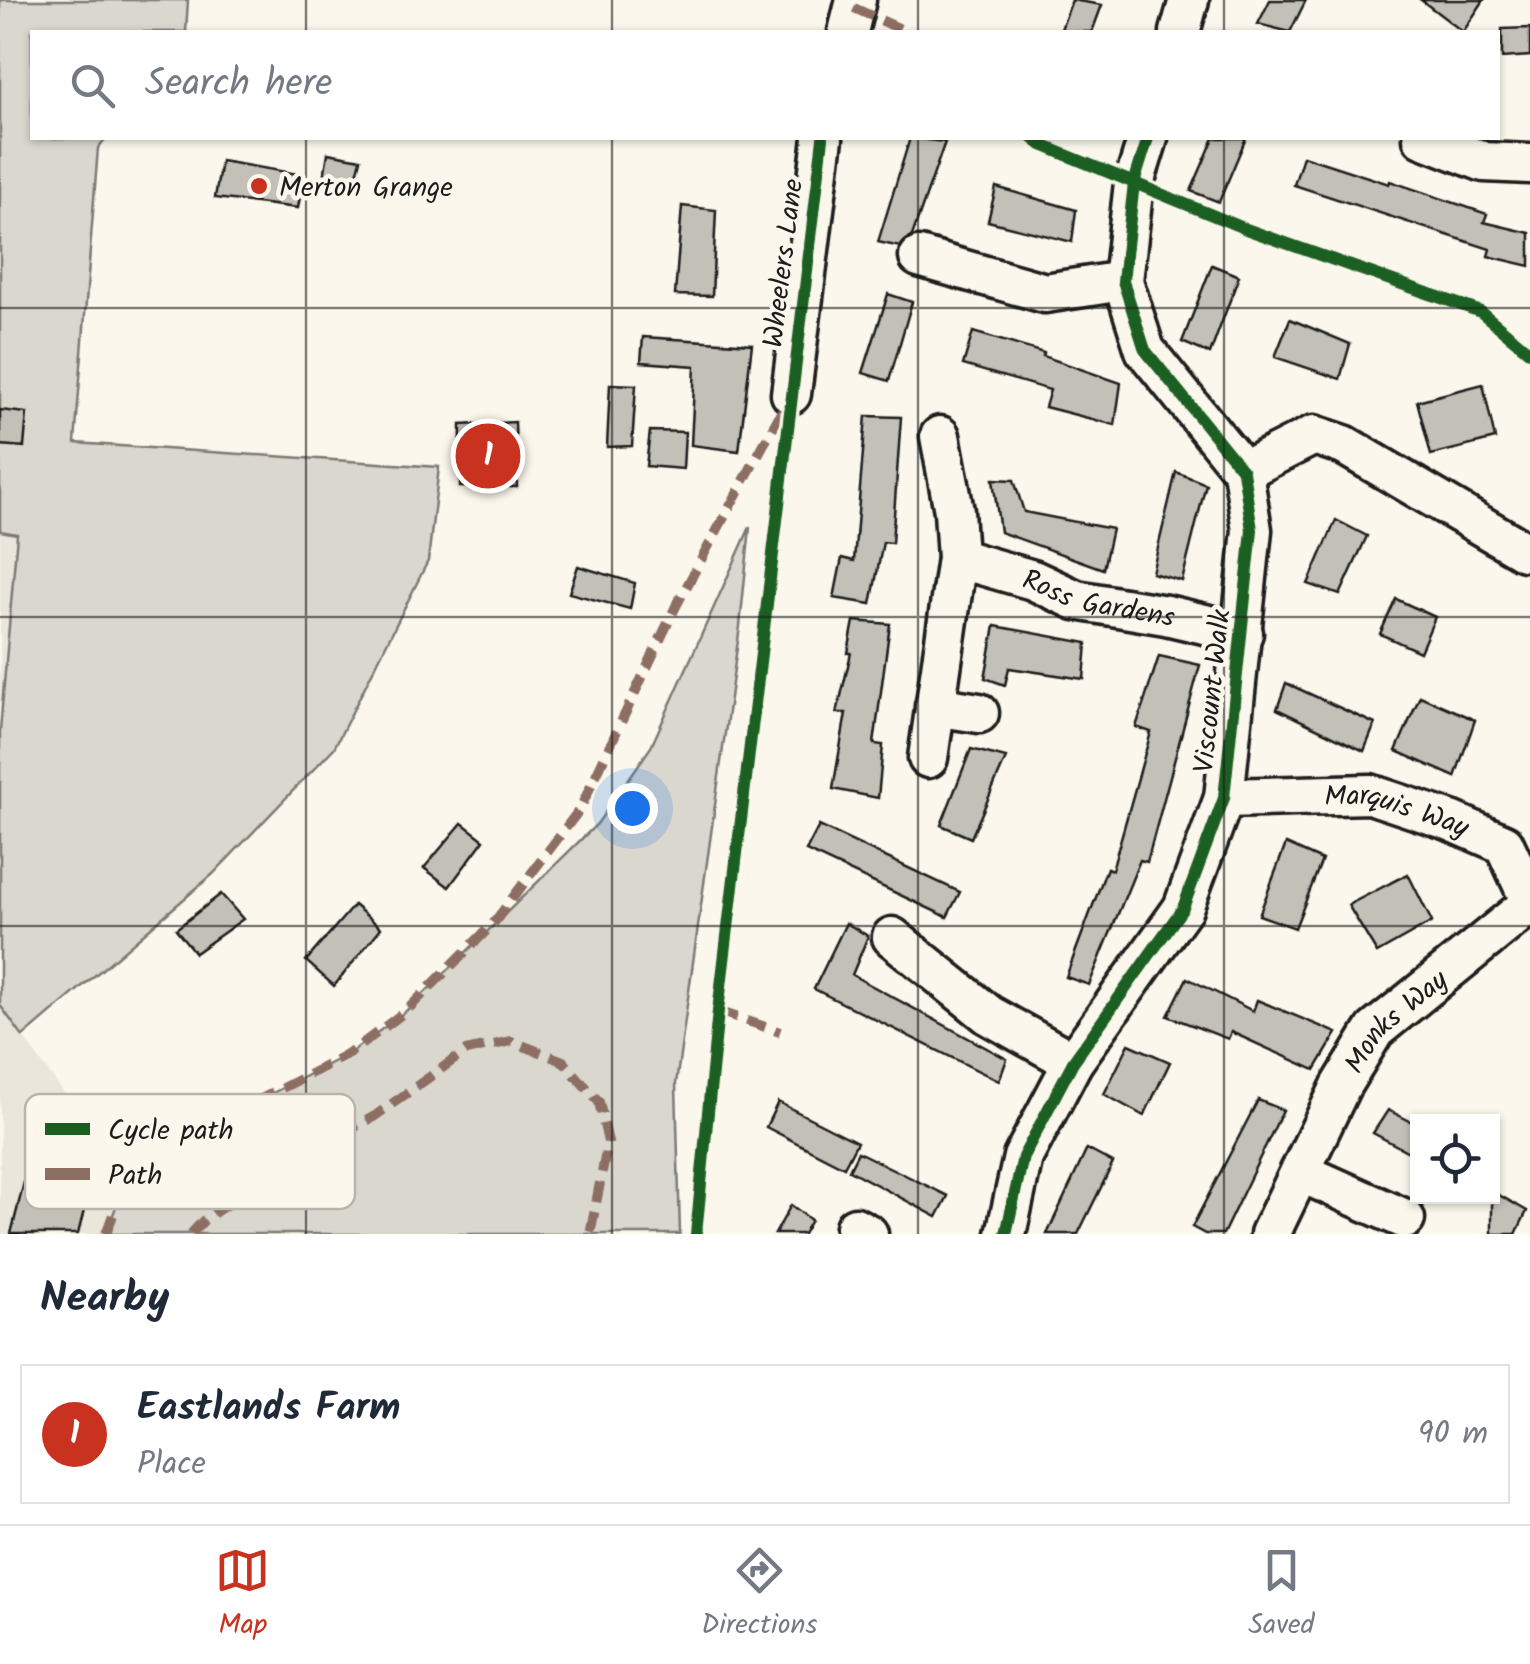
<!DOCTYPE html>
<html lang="en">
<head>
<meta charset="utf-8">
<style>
  :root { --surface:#fff; --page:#f2f2f3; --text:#1f2937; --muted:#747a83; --line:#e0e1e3; --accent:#c8321e }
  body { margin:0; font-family:Kalam,sans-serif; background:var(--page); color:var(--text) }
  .controls { position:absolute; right:30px; bottom:30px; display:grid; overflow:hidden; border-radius:0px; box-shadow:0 2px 8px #0004 }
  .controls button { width:90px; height:90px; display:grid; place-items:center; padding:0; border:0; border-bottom:2px solid var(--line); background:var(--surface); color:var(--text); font:50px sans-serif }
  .you { position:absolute; left:632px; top:808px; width:35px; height:35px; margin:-25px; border:8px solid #fff; border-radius:50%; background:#1a73e8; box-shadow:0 0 0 15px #1a73e833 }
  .badge { display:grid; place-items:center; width:65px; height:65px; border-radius:50%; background:var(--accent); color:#fff; font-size:32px; font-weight:700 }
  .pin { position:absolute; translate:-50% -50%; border:5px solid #fff; box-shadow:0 2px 10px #0006 }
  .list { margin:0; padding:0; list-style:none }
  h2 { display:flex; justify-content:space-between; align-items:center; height:130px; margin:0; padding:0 40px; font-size:42px }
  h2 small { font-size:32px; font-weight:400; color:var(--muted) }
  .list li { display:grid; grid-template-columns:65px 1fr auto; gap:30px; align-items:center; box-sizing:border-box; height:140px; margin:0 20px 20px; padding:0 20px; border:2px solid var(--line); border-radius:0px }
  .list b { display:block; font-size:38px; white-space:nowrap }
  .list p { margin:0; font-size:32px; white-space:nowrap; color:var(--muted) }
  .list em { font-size:32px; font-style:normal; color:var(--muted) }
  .icon { flex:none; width:55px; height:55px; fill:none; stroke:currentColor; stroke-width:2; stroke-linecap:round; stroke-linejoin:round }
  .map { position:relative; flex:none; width:1530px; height:1234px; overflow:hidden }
  .search { position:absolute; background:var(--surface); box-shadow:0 2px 8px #0004; left:30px; right:30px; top:30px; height:110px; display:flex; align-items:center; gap:25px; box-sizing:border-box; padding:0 35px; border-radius:0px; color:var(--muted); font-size:38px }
  .sheet { height:290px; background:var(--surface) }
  nav { display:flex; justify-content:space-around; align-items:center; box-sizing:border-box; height:140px; border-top:2px solid var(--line); background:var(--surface); font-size:28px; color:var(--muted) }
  nav a { display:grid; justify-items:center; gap:5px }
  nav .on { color:var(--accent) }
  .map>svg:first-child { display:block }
  .built { fill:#eae6dc }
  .green { fill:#dad7ce; stroke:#7b7a75; stroke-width:2.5 }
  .building { fill:#c3c0b8; stroke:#1c1c1c; stroke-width:2.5 }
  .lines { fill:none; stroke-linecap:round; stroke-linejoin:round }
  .minor-casing { stroke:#1c1c1c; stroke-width:45 }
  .minor { stroke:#fbf7ec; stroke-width:38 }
  .quiet { stroke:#8d6e63; stroke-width:10; stroke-dasharray:20 10; stroke-linecap:butt }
  .cycleway-casing { stroke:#fbf7ec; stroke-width:19 }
  .cycleway { stroke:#1b5e20; stroke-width:12 }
  .grid { fill:none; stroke:#1c1c1c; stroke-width:2.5; stroke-opacity:0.55 }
  .poi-dot { fill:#c8321e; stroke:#fbf7ec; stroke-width:4 }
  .labels { text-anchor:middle; stroke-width:9; stroke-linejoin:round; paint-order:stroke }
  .poi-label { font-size:28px; fill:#1c1c1c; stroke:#fbf7ec; text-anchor:start }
  .street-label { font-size:28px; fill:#1c1c1c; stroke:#fbf7ec }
  .key { fill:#fbf7ec; stroke:#b8b5ae; stroke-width:2.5 }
  .key-label { font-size:28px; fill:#1c1c1c }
</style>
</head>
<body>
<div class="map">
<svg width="1530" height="1234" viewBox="0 0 1530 1234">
  <rect width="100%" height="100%" fill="#fbf7ec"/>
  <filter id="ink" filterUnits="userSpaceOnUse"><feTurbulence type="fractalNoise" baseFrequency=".01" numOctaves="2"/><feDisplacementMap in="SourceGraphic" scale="20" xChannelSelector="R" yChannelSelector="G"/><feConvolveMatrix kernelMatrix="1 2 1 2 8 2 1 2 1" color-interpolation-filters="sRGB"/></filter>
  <g filter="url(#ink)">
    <g class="built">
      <polygon points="0,531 17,533 0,730"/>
      <polygon points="0,1005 126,1179 106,1234 0,1234"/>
    </g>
    <g class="green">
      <polygon points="0,0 188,0 186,32 32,32 32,138 106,138 98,148 75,443 439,467 428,561 334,748 213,874 23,1037 0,1005 0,730 17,534 0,531"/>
      <polygon points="750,527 740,626 676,1084 680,1234 106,1234 126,1179 157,1153 350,1053 406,1011 597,824 651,747"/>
    </g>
    <g class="building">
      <polygon points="1072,0 1102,5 1092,32 1060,32"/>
      <polygon points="1270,0 1306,0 1290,32 1258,24"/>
      <polygon points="1421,0 1484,0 1463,32"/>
      <polygon points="1530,28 1530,56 1502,58 1502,29"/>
      <polygon points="910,138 945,142 912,236 900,247 878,242"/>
      <polygon points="1214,138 1246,138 1219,202 1191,191"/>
      <polygon points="328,153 361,159 354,186 323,183"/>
      <polygon points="1303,156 1389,184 1390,181 1487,214 1484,222 1530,233 1530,266 1488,256 1490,249 1294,185"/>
      <polygon points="221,161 304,175 298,208 215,198"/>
      <polygon points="996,187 1076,210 1072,242 988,221"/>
      <polygon points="682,206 716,210 712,296 675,295"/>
      <polygon points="1212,265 1239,276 1210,354 1182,342"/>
      <polygon points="888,294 912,302 889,381 863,373"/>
      <polygon points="1290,319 1350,344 1340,379 1275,357"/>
      <polygon points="973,332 1044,353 1043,356 1121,383 1115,425 1045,407 1050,390 963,365"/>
      <polygon points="643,337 752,344 739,451 691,445 695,366 641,362"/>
      <polygon points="610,384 636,385 632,446 607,447"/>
      <polygon points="1483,384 1495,439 1431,455 1417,401"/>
      <polygon points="0,410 27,413 24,447 0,445"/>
      <polygon points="866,416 901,417 892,543 883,542 871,604 834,598 842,558 854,561"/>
      <polygon points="515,422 517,487 460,487 461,425"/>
      <polygon points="650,431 685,432 683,469 646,466"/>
      <polygon points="1176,472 1206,484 1182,581 1152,573"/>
      <polygon points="993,479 1014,480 1024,512 1112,529 1103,569 1000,532"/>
      <polygon points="1336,520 1367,536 1340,595 1308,584"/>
      <polygon points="578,566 635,583 630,609 569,593"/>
      <polygon points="1396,599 1435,617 1420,652 1380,634"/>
      <polygon points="854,621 890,624 874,744 883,745 878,798 833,789 846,713 837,713 851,653 848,653"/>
      <polygon points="995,626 1087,643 1084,679 1009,668 1005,685 985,678"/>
      <polygon points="1159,656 1200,665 1147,862 1140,860 1089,985 1066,977 1107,868 1112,870 1151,732 1136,727"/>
      <polygon points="1286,683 1375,724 1364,751 1277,709"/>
      <polygon points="1420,696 1475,720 1455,777 1396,751"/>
      <polygon points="971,749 1006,758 971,838 941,825"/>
      <polygon points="462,823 484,840 449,887 424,868"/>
      <polygon points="819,826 960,892 947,917 806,851"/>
      <polygon points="1286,844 1322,860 1295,928 1259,915"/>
      <polygon points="1408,874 1432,922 1377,953 1348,905"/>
      <polygon points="221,894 243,919 195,953 176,929"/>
      <polygon points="354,905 381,928 334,986 306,961"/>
      <polygon points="846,923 868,936 852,975 1007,1059 999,1081 814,989"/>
      <polygon points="1187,978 1253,1011 1257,1000 1337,1033 1315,1070 1231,1032 1228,1039 1168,1016"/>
      <polygon points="1129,1044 1170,1062 1144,1116 1104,1094"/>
      <polygon points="1258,1100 1283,1110 1223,1234 1205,1234 1192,1227"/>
      <polygon points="778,1102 857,1142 844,1167 766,1127"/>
      <polygon points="1388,1110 1418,1125 1418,1157 1373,1133"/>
      <polygon points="1087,1149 1113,1163 1078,1234 1047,1234"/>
      <polygon points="858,1152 948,1196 937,1217 849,1170"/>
      <polygon points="27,1170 90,1186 78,1234 11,1234"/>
      <polygon points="1492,1191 1527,1211 1516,1234 1492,1234"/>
      <polygon points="791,1205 811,1220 803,1234 775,1234"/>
    </g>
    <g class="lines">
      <defs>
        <g id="minor">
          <polyline points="848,32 856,0"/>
          <polyline points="1180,32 1189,0"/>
          <polyline points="1423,138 1484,162 1530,164"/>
          <polyline points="919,257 1045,293 1123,281"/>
          <polyline points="791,394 823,138"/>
          <polyline points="1243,471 1314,435 1344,445 1524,551"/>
          <path id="s1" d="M957 558 1033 580 1076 600 1166 615 1243 633"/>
          <polyline points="935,706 979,713"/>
          <polyline points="928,758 957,558 954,511 940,436"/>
          <path id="s2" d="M1224 798 1370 794 1451 821 1504 844 1530 900"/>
          <polyline points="892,937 989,1015 1073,1062"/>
          <polyline points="1300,1172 1405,1219"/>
          <polyline points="855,1227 868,1234"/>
          <polyline points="1006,1234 1023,1157 1073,1062 1183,908 1224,798 1252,530 1243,471 1145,350 1123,281 1134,183 1148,138"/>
          <path id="s3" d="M1270 1234 1341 1086 1375 1030 1530 904"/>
        </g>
      </defs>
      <use href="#minor" class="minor-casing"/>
      <use href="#minor" class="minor"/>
      <g class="quiet">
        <polyline points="854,8 907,32"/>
        <polyline points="718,1011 780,1032"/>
        <polyline points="106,1234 126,1179 157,1153 350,1053 406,1011 493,924 580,809 676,606 784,407"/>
        <polyline points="191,1234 204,1220 274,1171 375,1116 466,1051 511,1041 563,1061 599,1102 608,1142 590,1234"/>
      </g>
      <defs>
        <g id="cycleway">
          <polyline points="1033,138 1042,145 1246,229 1481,312 1530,352"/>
          <polyline points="696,1234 718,1011 823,138"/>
          <polyline points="1006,1234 1023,1157 1073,1062 1183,908 1224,798 1252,530 1243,471 1145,350 1123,281 1134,183 1148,138"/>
        </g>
      </defs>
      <use href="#cycleway" class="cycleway-casing"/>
      <use href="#cycleway" class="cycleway"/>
    </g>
  </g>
  <path class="grid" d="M306 0V32M612 0V32M918 0V32M1224 0V32M306 138V1234M612 138V1234M918 138V1234M1224 138V1234M0 308H1530M0 617H1530M0 926H1530"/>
  <circle class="poi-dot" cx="259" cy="186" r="10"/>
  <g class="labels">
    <g class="poi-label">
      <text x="279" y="196">Merton Grange</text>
    </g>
    <g class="street-label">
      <text transform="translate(782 263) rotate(-83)" y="10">Wheelers Lane</text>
      <text dy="10" stroke="none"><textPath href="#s1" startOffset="148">Ross Gardens</textPath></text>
      <text transform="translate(1211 691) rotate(-84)" y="10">Viscount Walk</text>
      <text dy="10" stroke="none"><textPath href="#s2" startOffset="175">Marquis Way</textPath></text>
      <text dy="10" stroke="none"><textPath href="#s3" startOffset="250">Monks Way</textPath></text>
    </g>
  </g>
  <rect x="25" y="1094" width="330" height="115" rx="15" class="key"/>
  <rect x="45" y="1123" width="45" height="12" fill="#1b5e20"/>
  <rect x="45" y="1168" width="45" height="12" fill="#8d6e63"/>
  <g class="key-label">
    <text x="108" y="1139">Cycle path</text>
    <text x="108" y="1184">Path</text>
  </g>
</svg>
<div class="controls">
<button><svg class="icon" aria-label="locate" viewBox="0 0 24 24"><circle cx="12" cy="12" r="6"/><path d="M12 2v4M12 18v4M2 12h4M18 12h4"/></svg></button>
</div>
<div class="you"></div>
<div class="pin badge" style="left:488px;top:456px">1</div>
<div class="search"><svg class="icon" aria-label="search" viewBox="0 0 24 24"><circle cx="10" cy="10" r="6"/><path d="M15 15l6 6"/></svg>Search here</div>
</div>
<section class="sheet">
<h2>Nearby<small></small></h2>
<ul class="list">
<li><span class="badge">1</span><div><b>Eastlands Farm</b><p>Place</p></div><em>90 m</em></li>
</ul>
</section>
<nav>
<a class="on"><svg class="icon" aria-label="map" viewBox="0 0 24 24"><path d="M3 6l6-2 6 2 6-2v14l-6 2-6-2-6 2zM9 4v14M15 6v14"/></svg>Map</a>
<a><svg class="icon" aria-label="directions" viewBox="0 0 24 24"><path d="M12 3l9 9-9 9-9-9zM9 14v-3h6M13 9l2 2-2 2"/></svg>Directions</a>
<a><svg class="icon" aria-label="saved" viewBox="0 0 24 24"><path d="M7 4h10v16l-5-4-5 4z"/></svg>Saved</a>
</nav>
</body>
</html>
